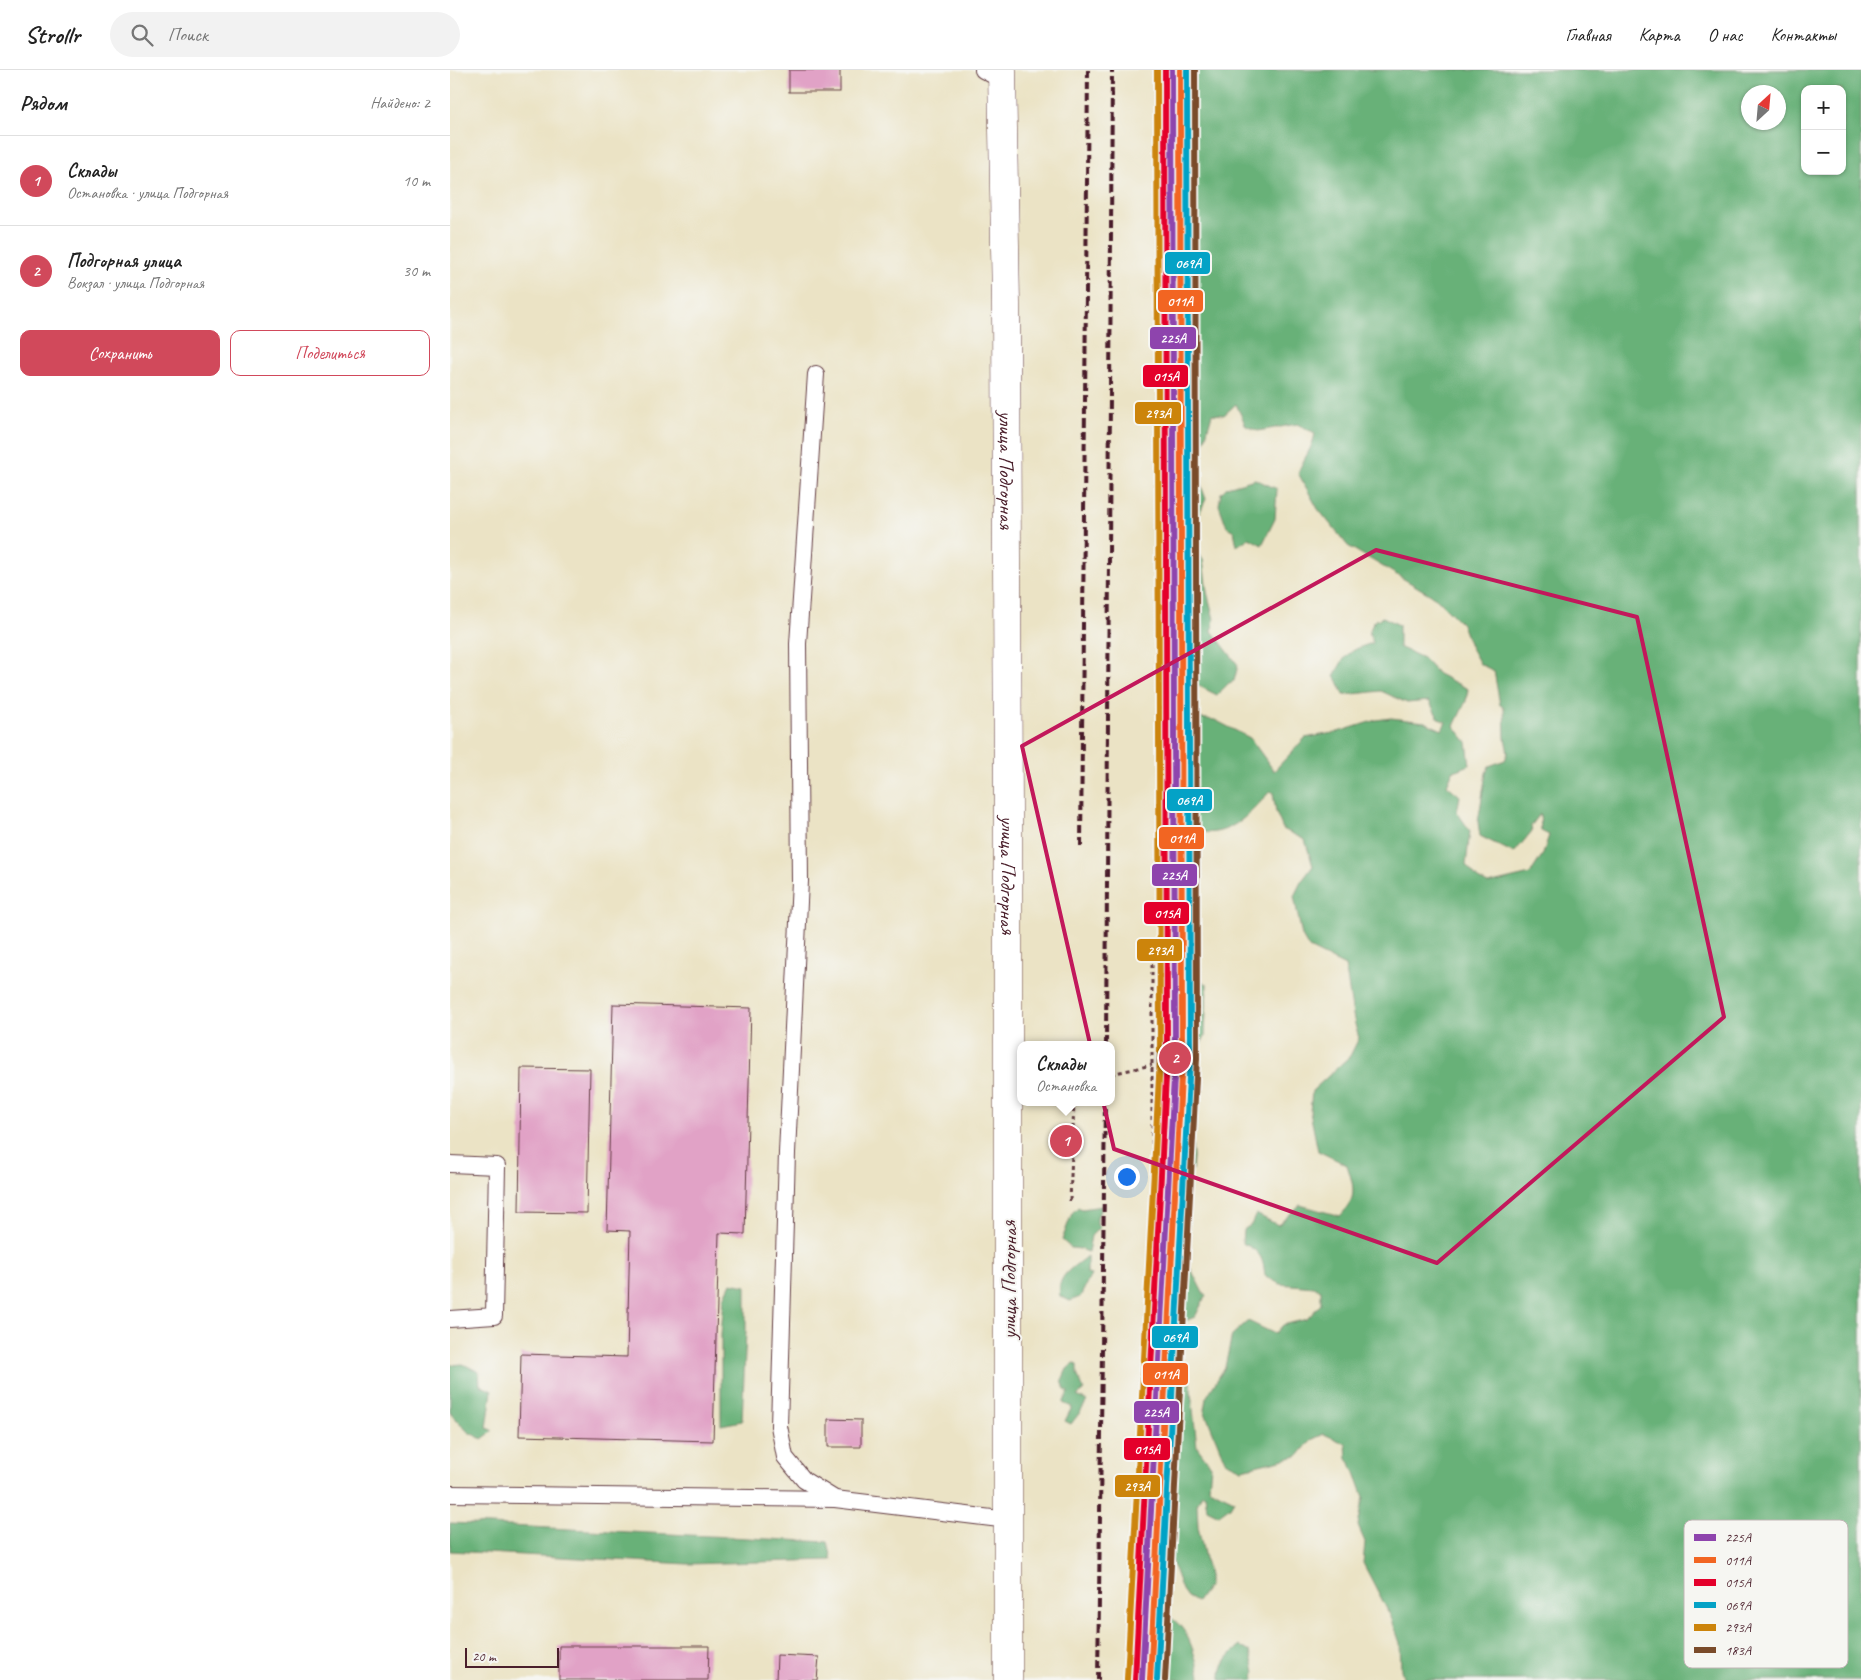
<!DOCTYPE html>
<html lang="ru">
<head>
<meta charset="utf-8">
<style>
  :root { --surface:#fff; --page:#f2f2f2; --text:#222; --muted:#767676; --line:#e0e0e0; --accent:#d1495b }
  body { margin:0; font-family:Caveat,sans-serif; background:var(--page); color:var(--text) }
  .controls { position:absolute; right:15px; top:15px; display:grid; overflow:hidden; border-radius:10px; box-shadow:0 1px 4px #0004 }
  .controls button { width:45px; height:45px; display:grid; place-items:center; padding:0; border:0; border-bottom:1px solid var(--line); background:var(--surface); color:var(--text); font:25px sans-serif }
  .compass { position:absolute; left:1291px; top:15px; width:45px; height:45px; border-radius:50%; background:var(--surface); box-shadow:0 1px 4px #0004; rotate:26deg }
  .scale { position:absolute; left:15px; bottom:12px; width:94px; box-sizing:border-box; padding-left:5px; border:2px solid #4a1f2b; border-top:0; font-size:14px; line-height:18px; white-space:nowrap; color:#4a1f2b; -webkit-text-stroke:4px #f6f6f2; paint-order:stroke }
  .you { position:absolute; left:676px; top:1106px; width:18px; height:18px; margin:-12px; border:4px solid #fff; border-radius:50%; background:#1a73e8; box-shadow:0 0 0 8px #1a73e833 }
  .badge { display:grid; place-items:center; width:32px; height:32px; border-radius:50%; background:var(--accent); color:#fff; font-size:16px; font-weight:700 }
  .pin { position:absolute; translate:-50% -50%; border:2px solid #fff; box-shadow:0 1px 5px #0006 }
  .popup { position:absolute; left:567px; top:971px; width:98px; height:65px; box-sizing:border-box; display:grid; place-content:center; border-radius:10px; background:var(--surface); filter:drop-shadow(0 1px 4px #0005); font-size:16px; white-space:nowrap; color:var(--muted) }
  .popup b { font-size:19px; color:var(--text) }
  .popup::after { content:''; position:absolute; left:50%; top:100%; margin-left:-10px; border:10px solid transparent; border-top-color:var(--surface) }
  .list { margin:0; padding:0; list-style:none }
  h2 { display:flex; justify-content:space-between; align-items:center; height:65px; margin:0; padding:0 20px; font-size:21px }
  h2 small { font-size:16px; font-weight:400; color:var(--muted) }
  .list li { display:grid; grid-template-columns:32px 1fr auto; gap:15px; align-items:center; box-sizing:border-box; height:90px; padding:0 20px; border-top:1px solid var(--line) }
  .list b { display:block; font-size:19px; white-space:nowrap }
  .list p { margin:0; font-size:16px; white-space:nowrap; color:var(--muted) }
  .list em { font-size:16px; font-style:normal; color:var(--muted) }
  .actions { display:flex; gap:10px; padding:15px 20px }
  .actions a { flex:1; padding:11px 0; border:1px solid var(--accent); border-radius:10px; text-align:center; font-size:18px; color:var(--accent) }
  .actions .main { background:var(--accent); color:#fff }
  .icon { flex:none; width:28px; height:28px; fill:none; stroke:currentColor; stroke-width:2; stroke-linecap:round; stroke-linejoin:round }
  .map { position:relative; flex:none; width:1411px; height:1610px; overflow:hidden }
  header { display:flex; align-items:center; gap:30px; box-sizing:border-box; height:70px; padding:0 25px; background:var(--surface); border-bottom:1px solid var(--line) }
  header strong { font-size:24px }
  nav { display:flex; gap:28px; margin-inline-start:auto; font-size:18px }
  .search { width:350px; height:45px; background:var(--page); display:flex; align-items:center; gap:12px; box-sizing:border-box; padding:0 18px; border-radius:28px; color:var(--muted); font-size:19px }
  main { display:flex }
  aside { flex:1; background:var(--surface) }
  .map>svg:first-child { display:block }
  .forest { fill:#68b178; stroke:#596852; fill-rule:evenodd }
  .building { fill:#e1a2c6 }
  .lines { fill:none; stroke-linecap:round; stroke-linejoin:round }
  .service-casing { stroke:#623c42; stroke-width:18 }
  .secondary-casing { stroke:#623c42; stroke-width:29 }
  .path { stroke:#623c42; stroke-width:3; stroke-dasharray:4 4; stroke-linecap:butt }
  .service { stroke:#fff; stroke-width:16 }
  .secondary { stroke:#fff; stroke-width:28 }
  .rail { stroke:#4a1f2b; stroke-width:4; stroke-dasharray:8 4; stroke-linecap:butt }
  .rail-1-casing { stroke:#f6f6f2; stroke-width:10 }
  .rail-2-casing { stroke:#f6f6f2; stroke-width:10 }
  .rail-3-casing { stroke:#f6f6f2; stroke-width:10 }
  .rail-4-casing { stroke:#f6f6f2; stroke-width:10 }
  .rail-5-casing { stroke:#f6f6f2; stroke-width:10 }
  .rail-6-casing { stroke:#f6f6f2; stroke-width:10 }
  .rail-1 { stroke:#8e44ad; stroke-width:6 }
  .rail-2 { stroke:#f26522; stroke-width:6 }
  .rail-3 { stroke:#e4002b; stroke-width:6 }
  .rail-4 { stroke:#04a2c6; stroke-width:6 }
  .rail-5 { stroke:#cc840b; stroke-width:6 }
  .rail-6 { stroke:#7a4b2a; stroke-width:6 }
  .marked { fill:none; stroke:#c2185b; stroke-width:4; stroke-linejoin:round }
  .labels { text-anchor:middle; stroke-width:4; stroke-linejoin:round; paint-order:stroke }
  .street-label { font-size:21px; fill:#4a1f2b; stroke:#f6f6f2 }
  .key { fill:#f6f6f2; stroke:#c2b6b6; stroke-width:1 }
  .key-label { font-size:14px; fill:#4a1f2b }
  .line-badge { stroke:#f6f6f2; stroke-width:2 }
  .badge-label { font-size:14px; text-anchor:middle; font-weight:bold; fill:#fff }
</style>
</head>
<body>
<header>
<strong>Strollr</strong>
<div class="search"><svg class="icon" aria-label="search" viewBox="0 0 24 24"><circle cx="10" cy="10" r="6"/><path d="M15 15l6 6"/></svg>Поиск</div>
<nav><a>Главная</a><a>Карта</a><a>О нас</a><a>Контакты</a></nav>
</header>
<main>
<aside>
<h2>Рядом<small>Найдено: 2</small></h2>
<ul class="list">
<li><span class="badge">1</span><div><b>Склады</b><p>Остановка · улица Подгорная</p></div><em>10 m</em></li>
<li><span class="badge">2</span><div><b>Подгорная улица</b><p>Вокзал · улица Подгорная</p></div><em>30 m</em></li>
</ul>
<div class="actions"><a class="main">Сохранить</a><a>Поделиться</a></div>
</aside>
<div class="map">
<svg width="1411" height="1610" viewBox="0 0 1411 1610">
  <rect width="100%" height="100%" fill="#f6f6f2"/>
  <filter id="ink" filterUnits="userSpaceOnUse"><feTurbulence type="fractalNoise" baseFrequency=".02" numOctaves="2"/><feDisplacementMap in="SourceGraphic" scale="10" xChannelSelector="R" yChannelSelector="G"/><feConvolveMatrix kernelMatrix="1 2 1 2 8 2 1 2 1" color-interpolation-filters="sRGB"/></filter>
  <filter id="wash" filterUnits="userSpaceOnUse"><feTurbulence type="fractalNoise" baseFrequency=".0096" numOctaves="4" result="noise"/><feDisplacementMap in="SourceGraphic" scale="20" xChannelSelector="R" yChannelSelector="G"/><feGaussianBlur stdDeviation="1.12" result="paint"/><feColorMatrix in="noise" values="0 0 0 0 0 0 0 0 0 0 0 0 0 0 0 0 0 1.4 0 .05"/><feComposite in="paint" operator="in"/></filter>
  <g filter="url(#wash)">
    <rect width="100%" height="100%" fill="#ebe3c5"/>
    <g class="forest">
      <path d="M731 0H1411V1610H954L951 1600 950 1573 941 1547 913 1493 915 1472 908 1456 914 1427 904 1400 897 1388 896 1374 874 1364 861 1370 848 1386 792 1399 775 1391 754 1340 756 1328 775 1297 782 1265 798 1251 825 1264 833 1255 857 1249 871 1234V1220L864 1217 830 1214 815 1206C813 1187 810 1181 792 1173L793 1160 801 1155 806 1144 828 1155 850 1135 890 1146C908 1128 904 1117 897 1095L868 1081 860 1042 862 1021 900 986 909 968C901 945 900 920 895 896L859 878 852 866 844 826 851 812 863 796 855 770 833 759 826 742 823 723 820 721C800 745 773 774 740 758L733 732 732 718 723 705 734 658 740 647 765 650 800 668 824 701 855 668 888 662 926 650 941 648 975 652 992 660 996 652 989 649 979 631 957 633 931 621 894 625 887 609 884 607C895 584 899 580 923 573L919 562 924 551 933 547 949 555V577L973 588 988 604 1018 619 1016 631 1004 656 1017 672 1020 695 1003 701 997 715 1010 726 1007 742 1020 761 1016 795 1028 809 1038 814 1080 804 1093 784 1099 765 1091 761 1090 744 1081 756 1082 761 1064 783 1030 766 1028 752 1036 703 1039 696 1055 690 1058 683 1055 668 1054 637 1050 635 1044 601 1030 594 1020 576 1012 554 986 528 898 476 868 439 848 403C853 389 863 378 865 363L847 354 808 361 796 356 786 334 774 345 762 344 746 402 756 429 749 444 741 475 745 477 753 490 757 522 764 549 762 561 788 595 784 611 779 613 767 625 745 614 739 593 742 560 734 547 730 509 734 308 727 304 734 272 733 210 735 70 729 44ZM1355 19H1392V101H1355ZM1298 22H1328V52H1298Z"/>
      <polygon points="805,409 827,419 825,449 812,475 799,468 787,476 784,461 777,457 769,435 771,423 777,417"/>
      <polygon points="744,908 757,914 755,966 746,984 736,979 724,965 728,940"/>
      <path d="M732 1038 740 1042 743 1087 742 1100 715 1127 707 1114C709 1105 712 1095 713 1086 714 1061 706 1053 732 1038Z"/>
      <polygon points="720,1133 738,1142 739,1195 753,1223 756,1225 745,1247 735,1251 720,1243 709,1202 716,1188 706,1179 711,1141"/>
      <polygon points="652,1136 647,1147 647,1155 650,1157 641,1166 638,1182 631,1179 621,1178 612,1170 622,1143 628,1137 632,1139"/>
      <path d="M637 1186V1204L641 1205 630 1227 620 1231 610 1226C606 1205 623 1198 637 1186Z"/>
      <polygon points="281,1213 296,1216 296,1260 292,1351 271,1355 271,1265 274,1228"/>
      <polygon points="624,1293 627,1295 627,1304 634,1320 627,1326 637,1331 631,1341 621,1354 615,1351 622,1337 613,1333 619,1322 615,1320 612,1310 617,1299"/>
      <polygon points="13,1294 29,1302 30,1315 42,1321 37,1358 43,1361 32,1369 18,1362 0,1342 0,1295"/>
      <polygon points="721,1302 740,1311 747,1377 761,1396 759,1418 784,1430 780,1437 769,1445 757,1439 755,1425 752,1424 747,1434 748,1457 759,1506 759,1515 747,1532 737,1527 732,1520 714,1471 718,1437 718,1398 712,1373 712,1320"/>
      <polygon points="0,1453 378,1472 382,1490 238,1494 0,1481"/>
      <path d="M716 1545C739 1556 744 1583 750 1605L749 1610H706L703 1560Z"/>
      <path d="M790 1576 800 1582 805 1602 804 1610H771C770 1594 778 1586 790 1576Z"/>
    </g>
    <g id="blocks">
      <g class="building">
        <rect x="339" y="0" width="51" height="22"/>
        <polygon points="163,934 301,938 295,1164 269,1163 263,1371 69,1366 71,1284 177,1287 180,1161 157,1160"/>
        <polygon points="71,998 140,999 137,1143 69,1142"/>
        <polygon points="378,1349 411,1350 411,1377 378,1377"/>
        <polygon points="109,1576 259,1576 258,1610 109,1610"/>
        <polygon points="327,1585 369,1587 367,1610 326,1610"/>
      </g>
    </g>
  </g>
  <g filter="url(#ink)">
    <use href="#blocks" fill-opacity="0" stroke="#623c42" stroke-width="1"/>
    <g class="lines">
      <defs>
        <g id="service">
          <polyline points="533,0 552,10"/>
          <polyline points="366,304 348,574 350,811 337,1083 329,1356 335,1387 354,1410 385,1429 558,1450"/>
          <polyline points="0,1094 47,1096 44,1246 0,1249"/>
          <polyline points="0,1424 385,1429"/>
        </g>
        <g id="secondary">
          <path id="s1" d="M552 0 556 234 558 746V1610"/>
        </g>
      </defs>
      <use href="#service" class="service-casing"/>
      <use href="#secondary" class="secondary-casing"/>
      <g class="path">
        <polyline points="661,1004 702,995"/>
        <polyline points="702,1082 702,876"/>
        <polyline points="620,1131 624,1032"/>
      </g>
      <use href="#service" class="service"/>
      <use href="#secondary" class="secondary"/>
      <g class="rail">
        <polyline points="631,776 638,0"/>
        <polyline points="656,975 662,0"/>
        <polyline points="648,1610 655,1032"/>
      </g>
      <defs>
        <polyline id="rail-1" points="692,1610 725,988 722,0"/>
        <polyline id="rail-2" points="700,1610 732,988 730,0"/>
        <polyline id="rail-3" points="685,1610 717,988 715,0"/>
        <polyline id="rail-4" points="707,1610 740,988 737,0"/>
        <polyline id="rail-5" points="677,1609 710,988 707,0"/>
        <polyline id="rail-6" points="715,1610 747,988 745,0"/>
      </defs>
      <use href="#rail-1" class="rail-1-casing"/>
      <use href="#rail-2" class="rail-2-casing"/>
      <use href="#rail-3" class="rail-3-casing"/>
      <use href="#rail-4" class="rail-4-casing"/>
      <use href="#rail-5" class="rail-5-casing"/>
      <use href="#rail-6" class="rail-6-casing"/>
      <use href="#rail-1" class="rail-1"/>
      <use href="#rail-2" class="rail-2"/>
      <use href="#rail-3" class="rail-3"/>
      <use href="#rail-4" class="rail-4"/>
      <use href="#rail-5" class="rail-5"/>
      <use href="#rail-6" class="rail-6"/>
    </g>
  </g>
  <path class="marked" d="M926 480 1187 547 1274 947 987 1193 664 1079 572 676Z"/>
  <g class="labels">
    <g class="street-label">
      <text dy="7" stroke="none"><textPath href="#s1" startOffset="400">улица Подгорная</textPath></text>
      <text dy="7" stroke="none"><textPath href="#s1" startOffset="805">улица Подгорная</textPath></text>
      <text transform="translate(559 1210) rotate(-90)" y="7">улица Подгорная</text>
    </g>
  </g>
  <rect x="1234" y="1450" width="164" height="148" rx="8" class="key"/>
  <rect x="1244" y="1464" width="22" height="7" fill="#8e44ad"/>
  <rect x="1244" y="1487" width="22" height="6" fill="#f26522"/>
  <rect x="1244" y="1509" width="22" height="7" fill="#e4002b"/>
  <rect x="1244" y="1532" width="22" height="6" fill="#04a2c6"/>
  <rect x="1244" y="1554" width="22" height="7" fill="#cc840b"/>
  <rect x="1244" y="1577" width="22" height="6" fill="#7a4b2a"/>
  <g class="key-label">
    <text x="1275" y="1472">225А</text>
    <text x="1275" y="1495">011А</text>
    <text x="1275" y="1517">015А</text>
    <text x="1275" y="1540">069А</text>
    <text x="1275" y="1562">293А</text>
    <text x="1275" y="1585">183А</text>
  </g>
  <g class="line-badge">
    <rect x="714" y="181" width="47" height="24" rx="5" fill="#04a2c6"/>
    <rect x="707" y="219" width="47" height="24" rx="5" fill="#f26522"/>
    <rect x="699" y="256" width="48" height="24" rx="5" fill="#8e44ad"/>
    <rect x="692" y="294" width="47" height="24" rx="5" fill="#e4002b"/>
    <rect x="684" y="331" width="48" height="24" rx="5" fill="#cc840b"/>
    <rect x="716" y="718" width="47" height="24" rx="5" fill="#04a2c6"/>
    <rect x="708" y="756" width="47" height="24" rx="5" fill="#f26522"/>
    <rect x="701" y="793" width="47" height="24" rx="5" fill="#8e44ad"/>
    <rect x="693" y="831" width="47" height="24" rx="5" fill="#e4002b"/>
    <rect x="686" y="868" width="47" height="24" rx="5" fill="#cc840b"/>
    <rect x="701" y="1255" width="48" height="24" rx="5" fill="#04a2c6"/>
    <rect x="692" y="1292" width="47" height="24" rx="5" fill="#f26522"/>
    <rect x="683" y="1330" width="47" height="24" rx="5" fill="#8e44ad"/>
    <rect x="673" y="1367" width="48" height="24" rx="5" fill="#e4002b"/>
    <rect x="664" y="1404" width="47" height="24" rx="5" fill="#cc840b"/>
  </g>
  <g class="badge-label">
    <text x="738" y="198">069А</text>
    <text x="730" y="236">011А</text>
    <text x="723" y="273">225А</text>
    <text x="716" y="311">015А</text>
    <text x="708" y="348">293А</text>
    <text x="739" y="735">069А</text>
    <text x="732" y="773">011А</text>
    <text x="724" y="810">225А</text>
    <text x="717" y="848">015А</text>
    <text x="710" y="885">293А</text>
    <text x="725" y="1272">069А</text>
    <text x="716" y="1309">011А</text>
    <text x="706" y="1347">225А</text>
    <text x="697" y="1384">015А</text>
    <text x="687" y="1421">293А</text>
  </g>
</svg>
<div class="controls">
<button>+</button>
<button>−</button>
</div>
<svg class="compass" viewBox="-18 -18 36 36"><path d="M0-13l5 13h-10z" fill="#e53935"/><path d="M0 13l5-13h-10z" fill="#767676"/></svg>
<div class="scale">20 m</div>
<div class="you"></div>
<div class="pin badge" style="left:616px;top:1071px">1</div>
<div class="popup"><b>Склады</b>Остановка</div>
<div class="pin badge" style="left:725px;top:988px">2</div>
</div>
</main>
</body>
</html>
